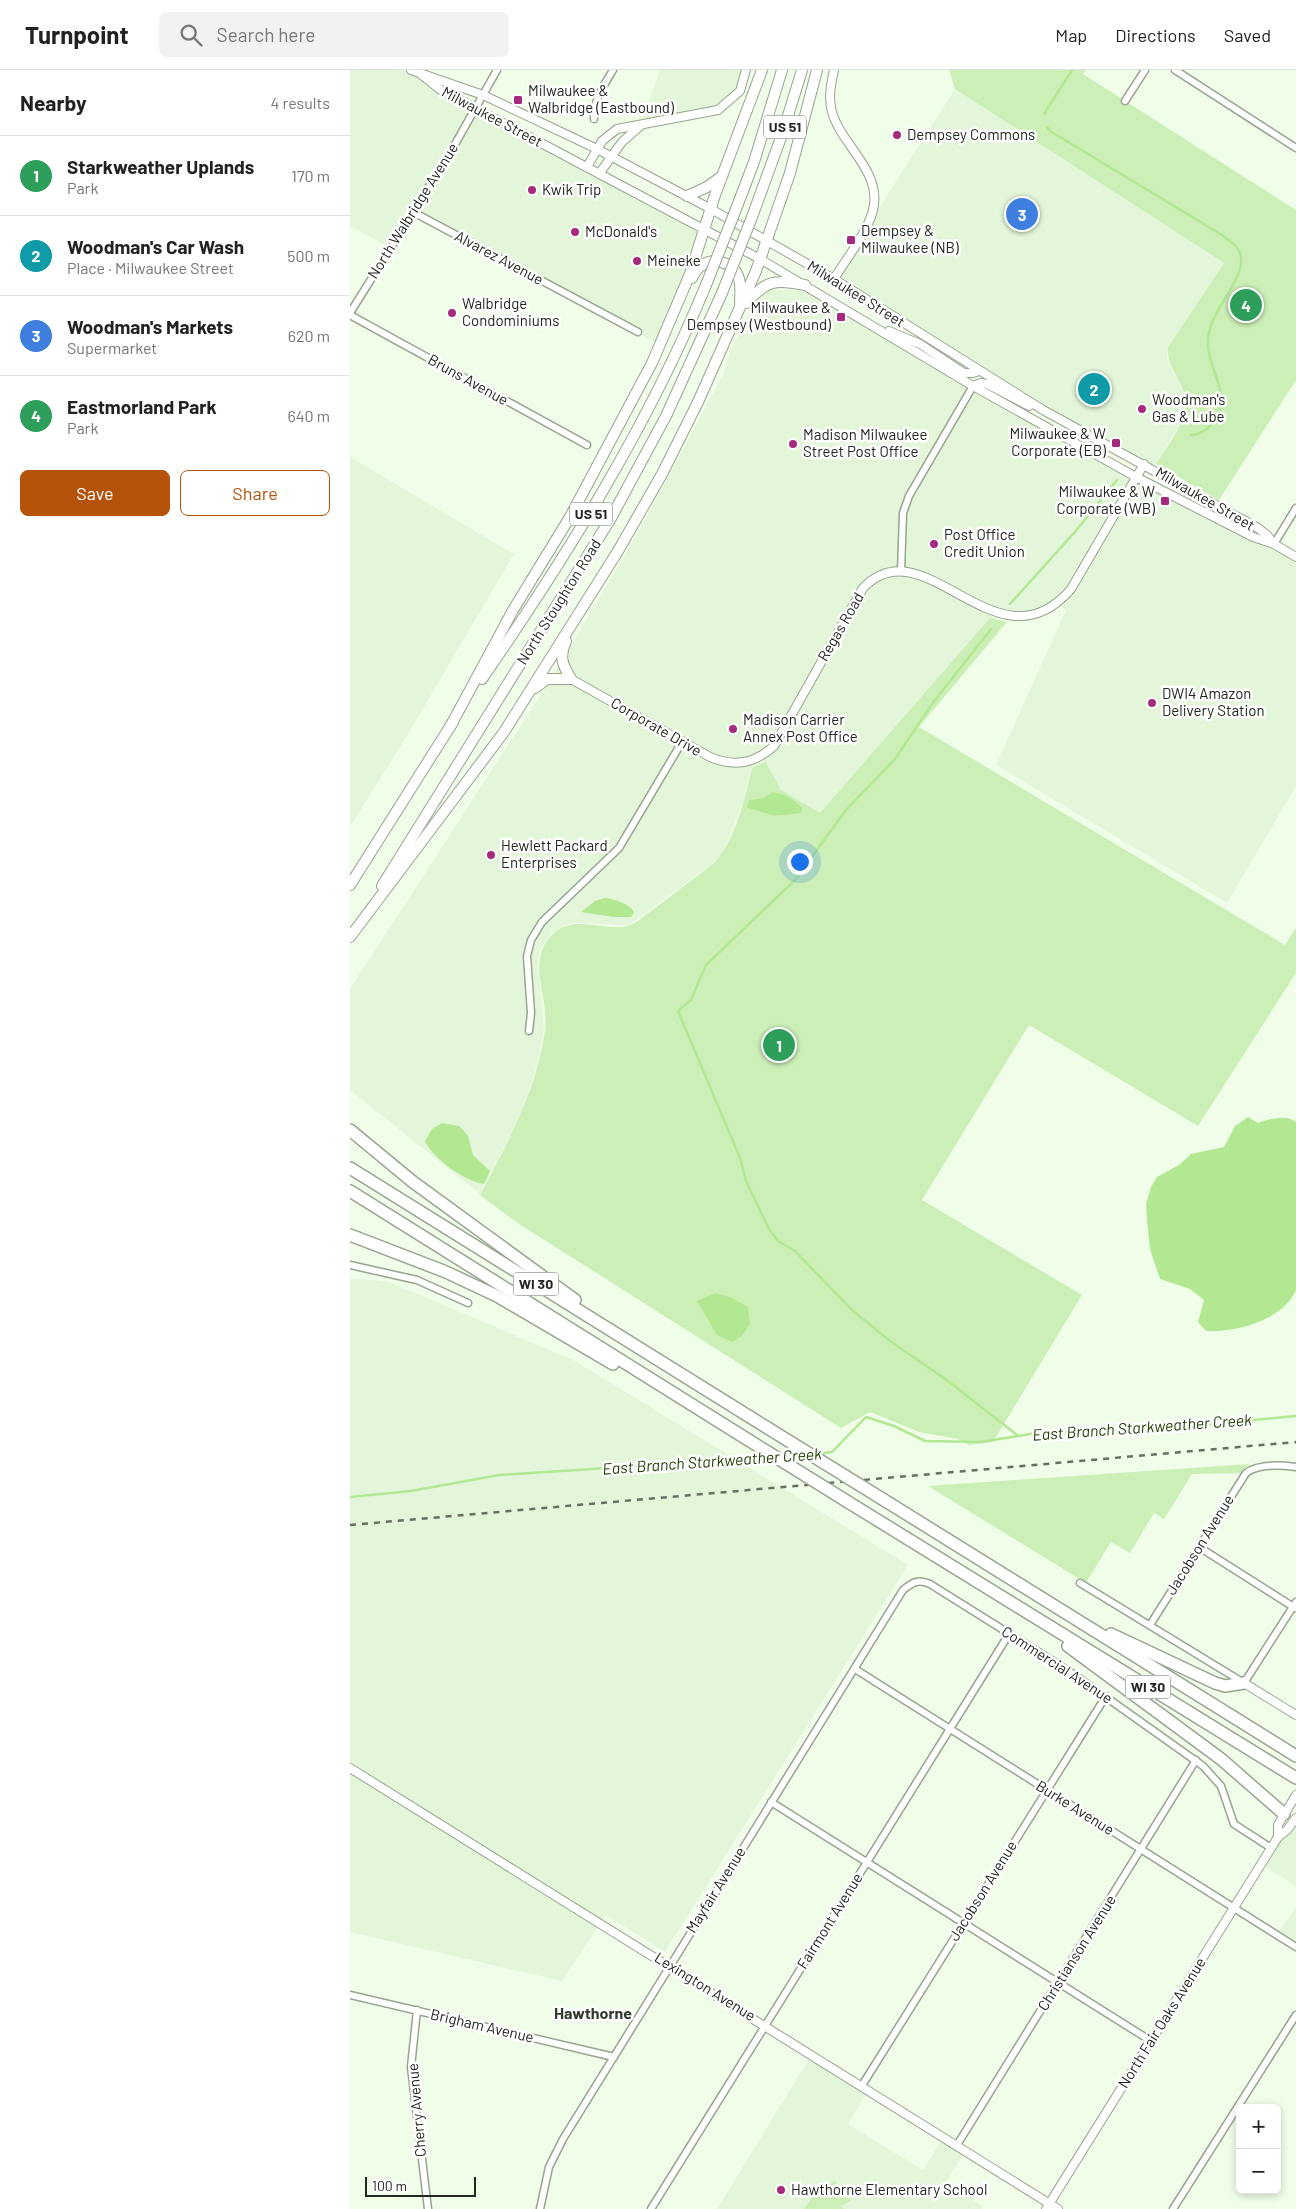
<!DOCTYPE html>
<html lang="en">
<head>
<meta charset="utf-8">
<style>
  :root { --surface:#fff; --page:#f2f2f2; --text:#222; --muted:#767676; --line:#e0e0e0; --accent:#b45309 }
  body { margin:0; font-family:Barlow,sans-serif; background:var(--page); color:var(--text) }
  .controls { position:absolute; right:15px; bottom:15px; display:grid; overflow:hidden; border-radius:8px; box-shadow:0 2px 8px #0003 }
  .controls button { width:45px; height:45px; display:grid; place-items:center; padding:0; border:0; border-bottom:1px solid var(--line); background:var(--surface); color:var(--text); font:25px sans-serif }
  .scale { position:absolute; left:15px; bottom:12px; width:111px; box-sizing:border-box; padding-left:5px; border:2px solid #22271f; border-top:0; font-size:14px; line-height:18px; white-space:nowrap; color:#22271f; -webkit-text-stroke:4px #fff; paint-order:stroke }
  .you { position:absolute; left:449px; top:791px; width:18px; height:18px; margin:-12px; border:4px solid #fff; border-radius:50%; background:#1a73e8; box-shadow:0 0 0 8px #1a73e833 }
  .badge { display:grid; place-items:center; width:32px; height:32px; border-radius:50%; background:var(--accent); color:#fff; font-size:16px; font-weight:700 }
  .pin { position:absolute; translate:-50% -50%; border:2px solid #fff; box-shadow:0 1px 5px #0006 }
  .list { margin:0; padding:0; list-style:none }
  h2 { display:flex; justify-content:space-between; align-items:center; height:65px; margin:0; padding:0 20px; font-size:21px }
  h2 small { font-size:16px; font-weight:400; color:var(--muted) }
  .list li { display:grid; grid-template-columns:32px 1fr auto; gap:15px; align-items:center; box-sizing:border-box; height:80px; padding:0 20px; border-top:1px solid var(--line) }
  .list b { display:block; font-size:19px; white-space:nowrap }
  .list p { margin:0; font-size:16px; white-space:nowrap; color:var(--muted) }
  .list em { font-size:16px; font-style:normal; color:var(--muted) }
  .actions { display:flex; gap:10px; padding:15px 20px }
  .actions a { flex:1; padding:11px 0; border:1px solid var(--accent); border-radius:8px; text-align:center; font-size:18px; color:var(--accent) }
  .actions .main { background:var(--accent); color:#fff }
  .icon { flex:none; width:28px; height:28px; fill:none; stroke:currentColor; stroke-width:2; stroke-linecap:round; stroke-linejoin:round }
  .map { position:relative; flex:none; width:946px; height:2139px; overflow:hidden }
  header { display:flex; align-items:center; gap:30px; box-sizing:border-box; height:70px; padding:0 25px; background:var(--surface); border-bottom:1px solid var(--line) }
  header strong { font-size:24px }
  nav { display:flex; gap:28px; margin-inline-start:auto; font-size:18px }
  .search { width:350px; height:45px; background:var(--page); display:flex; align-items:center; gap:12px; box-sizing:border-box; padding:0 18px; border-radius:8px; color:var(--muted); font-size:19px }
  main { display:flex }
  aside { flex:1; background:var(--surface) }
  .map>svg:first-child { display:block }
  .built { fill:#e4f6da }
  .green { fill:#ccefb7; fill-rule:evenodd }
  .water { fill:#b2e891 }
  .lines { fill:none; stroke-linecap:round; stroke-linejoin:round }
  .stream { stroke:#b2e891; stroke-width:2.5 }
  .minor-casing { stroke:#97a490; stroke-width:9 }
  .tertiary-casing { stroke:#97a490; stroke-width:10 }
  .primary-casing { stroke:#97a490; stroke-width:12 }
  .motorway-casing { stroke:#97a490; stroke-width:14 }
  .minor { stroke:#fff; stroke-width:6 }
  .tertiary { stroke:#fff; stroke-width:8 }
  .primary { stroke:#fff; stroke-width:10 }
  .motorway { stroke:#fff; stroke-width:11 }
  .rail { stroke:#676f63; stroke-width:2.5; stroke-dasharray:6 6; stroke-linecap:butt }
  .primary-bridge-casing { stroke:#97a490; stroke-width:12; stroke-linecap:butt }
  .motorway-bridge-casing { stroke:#97a490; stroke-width:14; stroke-linecap:butt }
  .primary-bridge { stroke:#fff; stroke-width:10 }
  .motorway-bridge { stroke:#fff; stroke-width:11 }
  .poi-dot { fill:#a5297d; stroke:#fff; stroke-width:2 }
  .labels { text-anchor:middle; stroke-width:5; stroke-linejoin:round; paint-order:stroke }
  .shield { fill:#fff; stroke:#646862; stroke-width:1 }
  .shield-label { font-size:14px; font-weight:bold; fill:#22271f }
  .poi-label { font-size:15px; fill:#22271f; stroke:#fff; text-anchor:start }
  .street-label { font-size:15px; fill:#22271f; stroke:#fff }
  .water-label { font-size:16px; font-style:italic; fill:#1e3e00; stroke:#fff }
  .neighbourhood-label { font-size:16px; font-weight:bold; fill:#313b2b; stroke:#fff }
</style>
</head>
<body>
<header>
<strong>Turnpoint</strong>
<div class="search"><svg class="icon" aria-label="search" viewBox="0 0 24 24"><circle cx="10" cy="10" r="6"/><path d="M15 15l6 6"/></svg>Search here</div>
<nav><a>Map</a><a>Directions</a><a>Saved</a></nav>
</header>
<main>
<aside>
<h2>Nearby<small>4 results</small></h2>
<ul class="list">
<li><span class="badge" style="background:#2e9e5b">1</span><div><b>Starkweather Uplands</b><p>Park</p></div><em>170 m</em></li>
<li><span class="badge" style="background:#0f9aa8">2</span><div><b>Woodman's Car Wash</b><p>Place · Milwaukee Street</p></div><em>500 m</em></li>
<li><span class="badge" style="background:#3f7fe0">3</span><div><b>Woodman's Markets</b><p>Supermarket</p></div><em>620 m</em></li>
<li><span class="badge" style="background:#2e9e5b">4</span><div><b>Eastmorland Park</b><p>Park</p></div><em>640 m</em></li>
</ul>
<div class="actions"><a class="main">Save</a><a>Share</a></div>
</aside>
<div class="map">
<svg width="946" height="2139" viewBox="0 0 946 2139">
  <rect width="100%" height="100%" fill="#f0fde9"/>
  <g class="built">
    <polygon points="0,0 61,0 91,21 355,160 310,276 288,262 63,142 40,178 0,156"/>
    <polygon points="310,0 396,0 390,21 368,40 291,56"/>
    <polygon points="605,19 874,193 818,277 817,290 832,317 837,333 832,351 806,394 794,394 629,301 484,209"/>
    <polygon points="414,219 447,220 477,229 720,369 946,487 946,716 877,833 646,695 716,540 707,534 696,539 652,545 602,593 470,743 431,720 416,692 401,698 394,729 376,774 371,785 363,793 279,855 226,853 215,855 201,864 189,882 188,894 194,957 188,992 171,1045 130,1124 0,1020 0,919 197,615 284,470 373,305 380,281 405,232"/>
    <polygon points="0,387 164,484 58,664 0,757"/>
    <polygon points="0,1208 40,1212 225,1291 558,1495 315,1882 256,1845 212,1911 0,1862"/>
    <polygon points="946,1750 946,1816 911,1794"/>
    <polygon points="946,1837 946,1877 927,1865"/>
    <polygon points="459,1989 516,2024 498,2054 573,2100 591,2071 613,2084 595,2114 633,2136 631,2139 367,2139"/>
  </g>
  <g class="green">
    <path d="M599 0H736L733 4 946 140V310L869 430 806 394C820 371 844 345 832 317 825 301 817 295 818 277L874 193 605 19Z"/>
    <path d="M640 548 657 552 569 657 935 875 946 858V903L848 1056 679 955 572 1130 732 1225 643 1372 619 1375 608 1369 569 1362 520 1342 491 1358 166 1152 130 1125C158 1072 187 1020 195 960 200 928 175 892 202 865 223 843 253 862 278 856 285 854 292 848 297 844 320 827 342 810 364 793 385 771 395 728 402 698L416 692 431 720 470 743ZM423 722 429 723 448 734 440 744 425 746 397 738 399 730 413 728Z"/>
    <polygon points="900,1394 890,1403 842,1404 814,1449 804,1443 780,1483 761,1472 736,1513 578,1416"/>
    <polygon points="484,2110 499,2124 501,2131 490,2136 494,2139 454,2139 467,2121 472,2124"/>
  </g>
  <g class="water">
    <path d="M423 722C433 723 446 730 452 738L451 743 425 746 397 738 399 730 413 728Z"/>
    <path d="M255 828C264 829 281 834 284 843L281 847H263L231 842 245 831Z"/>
    <path d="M898 1047 908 1053C919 1049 936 1044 946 1052V1220C932 1251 887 1262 856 1261L848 1252 854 1230 840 1219 810 1209 800 1179 797 1150 796 1134 801 1117 807 1107 829 1095 841 1084 874 1077 885 1056Z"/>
    <path d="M92 1053 109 1056 118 1066 123 1085 140 1101 134 1114C116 1112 82 1088 75 1071L82 1059Z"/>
    <polygon points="366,1223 382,1228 398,1237 400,1254 392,1266 382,1272 367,1265 347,1231"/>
  </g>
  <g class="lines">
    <g class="stream">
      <polyline points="694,44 722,0"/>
      <path d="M697 57 700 61 872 165C881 172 890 177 891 188 894 210 860 241 858 269 856 301 887 327 861 355 855 361 848 365 841 365"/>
      <polyline points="660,534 724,463 767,410"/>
      <polyline points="641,559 582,634 545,689 496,740 445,810 356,895 341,930 328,941 390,1088 396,1111 419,1159 428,1171 445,1181 503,1241 540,1271 598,1311 667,1365"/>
      <polyline points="466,1384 482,1382 516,1347 544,1356 575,1371 631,1372 698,1361 724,1363 821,1358 946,1346"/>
      <polyline points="434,1387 453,1385"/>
      <polyline points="0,1427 61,1421 149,1405 303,1395 338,1396 421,1389"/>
    </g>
    <defs>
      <g id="minor">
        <polyline points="825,0 946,78"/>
        <polyline points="775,31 795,0"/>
        <path d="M244 49C243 31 254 15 263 0"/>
        <polyline points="63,142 288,262"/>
        <polyline points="0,243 100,83 147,0"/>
        <polyline points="0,245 237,375"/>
        <polyline points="924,474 946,438"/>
        <polyline points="551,501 553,443 559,426 623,316"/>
        <polyline points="179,961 181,943 177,886 181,870 192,852 269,778 332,672"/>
        <polyline points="0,1195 67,1210 118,1233"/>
        <polyline points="849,1477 945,1538"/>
        <polyline points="730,1513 894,1613 946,1532"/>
        <path d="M800 1555 896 1403C908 1394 931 1395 946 1397"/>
        <polyline points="505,1599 946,1877"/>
        <polyline points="421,1732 801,1971"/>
        <polyline points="0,1925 264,1987"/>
        <polyline points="67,1940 61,1997 78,2139"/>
        <polyline points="511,2017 756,1626"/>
        <polyline points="607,2075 846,1690"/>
        <path d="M190 2139 199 2097 213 2069 553 1520C563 1512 568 1509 580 1514L722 1603 853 1696 871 1716 884 1754 921 1778"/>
        <polyline points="301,2139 659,1564"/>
        <polyline points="823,2139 946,1945"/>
      </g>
      <g id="tertiary">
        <polyline points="61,0 133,25 247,79 361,139 484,209 693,340 908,458 917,465 924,474"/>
        <polyline points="72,5 91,20 410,189 623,316 786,407 903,467 924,474 946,487"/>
        <polyline points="237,97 252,71 267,59 368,40 390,21 396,0"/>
        <polyline points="249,104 272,72 290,56"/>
        <path d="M484 209C496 189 521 158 524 135 529 99 491 74 482 42 478 28 481 14 484 0"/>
        <polyline points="539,261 570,274 614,303 623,303 629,301"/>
        <polyline points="623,316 631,313 637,314 679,336"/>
        <path d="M221 609 360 687C384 697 404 694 424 676L513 518C575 453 647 605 721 519L794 394"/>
        <polyline points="894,1613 946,1645"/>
        <polyline points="0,1698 708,2139"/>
        <polyline points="928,1767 928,1755 946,1725"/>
        <polyline points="696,2139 928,1767 937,1760 946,1748"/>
      </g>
      <g id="primary">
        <polyline points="337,126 357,117 371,107"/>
        <polyline points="386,139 404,92 432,0"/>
        <polyline points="402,147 433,62 452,0"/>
        <path d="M342 208C344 204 347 199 351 196 363 187 383 192 388 206 392 214 390 225 390 234"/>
        <path d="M396 233C418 209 424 210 455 215"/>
        <path d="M216 571C209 587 212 594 221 609"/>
        <path d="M132 609C218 484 298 356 356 215"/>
        <polyline points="185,618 197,609 221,609"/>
        <polyline points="100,657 163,540 220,447 302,293 340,204 365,125 412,0"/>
        <polyline points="0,815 103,652"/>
        <polyline points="32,816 261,448 316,346 372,223"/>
        <polyline points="0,867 154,662 268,481 312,404 348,332 406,201 440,103 467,0"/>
      </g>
      <g id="motorway">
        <polyline points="0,1060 63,1112 225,1230"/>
        <polyline points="0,1098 400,1347"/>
        <polyline points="0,1121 384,1361"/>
        <polyline points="0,1165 96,1202 147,1226 263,1294"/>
        <polyline points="534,1430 946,1686"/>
        <polyline points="498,1432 946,1708"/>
        <polyline points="761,1564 865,1613 875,1616 894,1613"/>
        <polyline points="718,1576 871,1689 934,1744"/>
      </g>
    </defs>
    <use href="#minor" class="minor-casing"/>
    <use href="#tertiary" class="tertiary-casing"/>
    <use href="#primary" class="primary-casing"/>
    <use href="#motorway" class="motorway-casing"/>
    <use href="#minor" class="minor"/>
    <use href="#tertiary" class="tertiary"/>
    <use href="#primary" class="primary"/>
    <use href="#motorway" class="motorway"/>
    <polyline class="rail" points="0,1455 946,1372"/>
    <defs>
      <g id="primary-bridge">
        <polyline points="356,215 386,139"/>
        <polyline points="372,223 402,147"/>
      </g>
      <g id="motorway-bridge">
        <polyline points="400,1347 534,1430"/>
        <polyline points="384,1361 498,1432"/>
      </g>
    </defs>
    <use href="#primary-bridge" class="primary-bridge-casing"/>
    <use href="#motorway-bridge" class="motorway-bridge-casing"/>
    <use href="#primary-bridge" class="primary-bridge"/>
    <use href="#motorway-bridge" class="motorway-bridge"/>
  </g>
  <g class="poi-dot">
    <rect x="163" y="25" width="10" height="10" rx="2.5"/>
    <circle cx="547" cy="65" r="5"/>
    <circle cx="182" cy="120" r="5"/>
    <circle cx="225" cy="162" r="5"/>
    <rect x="496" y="165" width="10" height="10" rx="2.5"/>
    <circle cx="287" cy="191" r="5"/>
    <circle cx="102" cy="243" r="5"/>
    <rect x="486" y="242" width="10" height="10" rx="2.5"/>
    <circle cx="792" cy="339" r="5"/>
    <rect x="761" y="368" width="10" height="10" rx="2.5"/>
    <circle cx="443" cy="374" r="5"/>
    <rect x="810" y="426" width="10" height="10" rx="2.5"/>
    <circle cx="584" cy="474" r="5"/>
    <circle cx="802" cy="633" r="5"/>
    <circle cx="383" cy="659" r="5"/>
    <circle cx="141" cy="785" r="5"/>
    <circle cx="431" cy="2120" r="5"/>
  </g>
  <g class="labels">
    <g class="shield">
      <rect x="414" y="45.5" width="42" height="23" rx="4"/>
      <rect x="220" y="432.5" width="42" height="23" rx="4"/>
      <rect x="163.5" y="1202.5" width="45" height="23" rx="4"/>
      <rect x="775.5" y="1605.5" width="45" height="23" rx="4"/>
    </g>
    <g class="shield-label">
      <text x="435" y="62">US 51</text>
      <text x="241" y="449">US 51</text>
      <text x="186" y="1219">WI 30</text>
      <text x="798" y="1622">WI 30</text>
    </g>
    <g class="poi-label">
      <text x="178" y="26">Milwaukee &amp;<tspan x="178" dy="17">Walbridge (Eastbound)</tspan></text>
      <text x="557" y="70">Dempsey Commons</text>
      <text x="192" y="125">Kwik Trip</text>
      <text x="511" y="166">Dempsey &amp;<tspan x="511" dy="17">Milwaukee (NB)</tspan></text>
      <text x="235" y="167">McDonald's</text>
      <text x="297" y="196">Meineke</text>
      <text x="112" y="239">Walbridge<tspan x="112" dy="17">Condominiums</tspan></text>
      <text x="481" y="243" text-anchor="end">Milwaukee &amp;<tspan x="481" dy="17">Dempsey (Westbound)</tspan></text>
      <text x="802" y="335">Woodman's<tspan x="802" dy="17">Gas &amp; Lube</tspan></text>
      <text x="756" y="369" text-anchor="end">Milwaukee &amp; W<tspan x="756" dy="17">Corporate (EB)</tspan></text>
      <text x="453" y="370">Madison Milwaukee<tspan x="453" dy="17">Street Post Office</tspan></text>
      <text x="805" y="427" text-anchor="end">Milwaukee &amp; W<tspan x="805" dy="17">Corporate (WB)</tspan></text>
      <text x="594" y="470">Post Office<tspan x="594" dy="17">Credit Union</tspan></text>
      <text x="812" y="629">DWI4 Amazon<tspan x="812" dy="17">Delivery Station</tspan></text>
      <text x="393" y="655">Madison Carrier<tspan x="393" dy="17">Annex Post Office</tspan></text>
      <text x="151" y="781">Hewlett Packard<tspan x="151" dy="17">Enterprises</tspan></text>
      <text x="441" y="2125">Hawthorne Elementary School</text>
    </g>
    <g class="street-label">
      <text transform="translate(142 47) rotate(28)" y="5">Milwaukee Street</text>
      <text transform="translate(63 141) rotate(-58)" y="5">North Walbridge Avenue</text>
      <text transform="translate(149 188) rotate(28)" y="5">Alvarez Avenue</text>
      <text transform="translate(506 224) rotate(32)" y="5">Milwaukee Street</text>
      <text transform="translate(118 310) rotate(29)" y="5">Bruns Avenue</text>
      <text transform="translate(855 429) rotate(30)" y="5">Milwaukee Street</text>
      <text transform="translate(209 532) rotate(-58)" y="5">North Stoughton Road</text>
      <text transform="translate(491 557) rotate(-60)" y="5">Regas Road</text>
      <text transform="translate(306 657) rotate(30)" y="5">Corporate Drive</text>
      <text transform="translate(850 1475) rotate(-58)" y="5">Jacobson Avenue</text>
      <text transform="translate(707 1595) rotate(33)" y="5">Commercial Avenue</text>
      <text transform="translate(725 1738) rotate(32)" y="5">Burke Avenue</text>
      <text transform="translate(366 1820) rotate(-58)" y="5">Mayfair Avenue</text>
      <text transform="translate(633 1821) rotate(-58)" y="5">Jacobson Avenue</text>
      <text transform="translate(480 1851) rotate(-58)" y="5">Fairmont Avenue</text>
      <text transform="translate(727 1883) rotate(-58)" y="5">Christianson Avenue</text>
      <text transform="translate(355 1917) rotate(32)" y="5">Lexington Avenue</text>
      <text transform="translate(812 1953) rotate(-58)" y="5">North Fair Oaks Avenue</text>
      <text transform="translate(132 1956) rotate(13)" y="5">Brigham Avenue</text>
      <text transform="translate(67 2040) rotate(-95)" y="5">Cherry Avenue</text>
    </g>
    <g class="water-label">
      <text transform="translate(792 1357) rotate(-4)" y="6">East Branch Starkweather Creek</text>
      <text transform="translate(362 1391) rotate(-4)" y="6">East Branch Starkweather Creek</text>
    </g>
    <g class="neighbourhood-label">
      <text x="243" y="1949">Hawthorne</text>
    </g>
  </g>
</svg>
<div class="controls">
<button>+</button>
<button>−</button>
</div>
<div class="scale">100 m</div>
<div class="you"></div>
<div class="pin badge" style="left:429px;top:975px;background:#2e9e5b">1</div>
<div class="pin badge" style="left:744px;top:319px;background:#0f9aa8">2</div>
<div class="pin badge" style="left:672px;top:144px;background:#3f7fe0">3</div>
<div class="pin badge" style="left:896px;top:235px;background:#2e9e5b">4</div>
</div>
</main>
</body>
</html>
